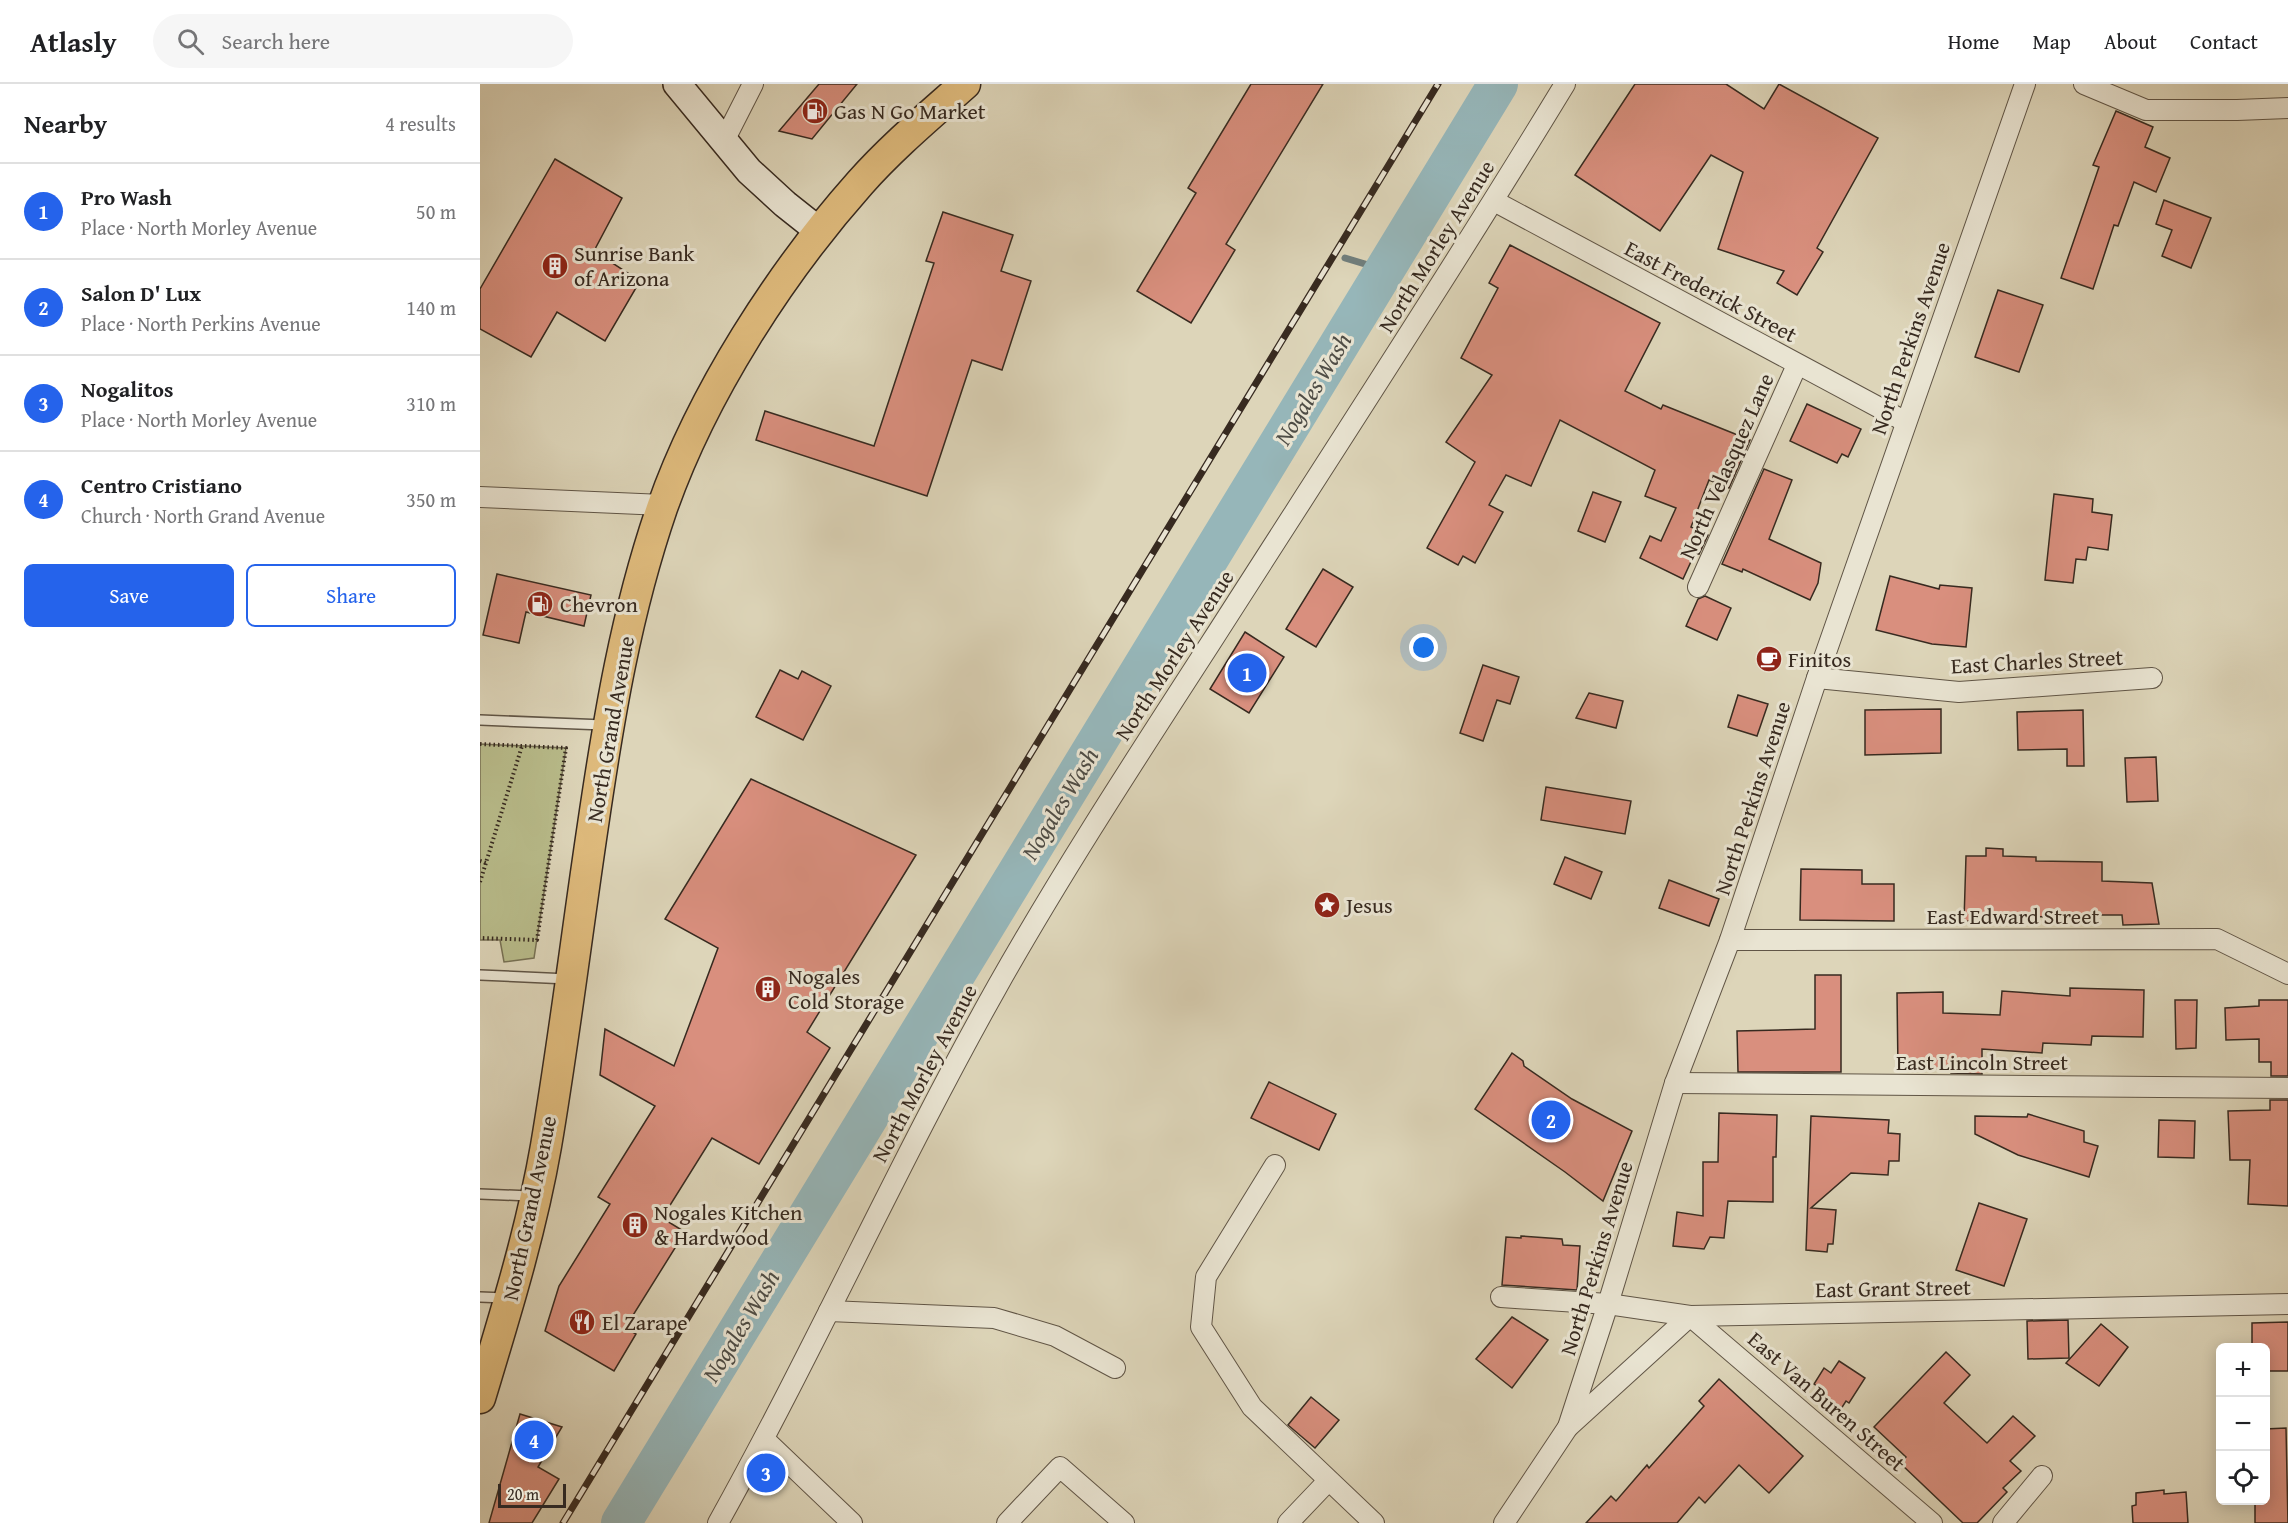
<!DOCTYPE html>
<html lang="en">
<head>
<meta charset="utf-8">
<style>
  :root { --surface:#fff; --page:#f6f6f6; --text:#202124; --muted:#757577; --line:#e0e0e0; --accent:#2563eb }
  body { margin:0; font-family:"Gentium Book Plus",serif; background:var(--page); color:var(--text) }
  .controls { position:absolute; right:18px; bottom:18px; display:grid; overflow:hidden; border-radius:9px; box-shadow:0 3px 15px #0003 }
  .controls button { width:54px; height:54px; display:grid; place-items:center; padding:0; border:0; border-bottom:2px solid var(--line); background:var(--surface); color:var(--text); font:30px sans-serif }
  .scale { position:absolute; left:18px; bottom:15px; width:68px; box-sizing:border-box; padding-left:6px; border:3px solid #372a20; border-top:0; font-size:16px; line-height:21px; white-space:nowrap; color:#372a20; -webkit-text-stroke:4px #e9e4d2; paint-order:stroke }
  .you { position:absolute; left:944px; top:564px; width:21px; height:21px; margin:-15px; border:4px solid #fff; border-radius:50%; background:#1a73e8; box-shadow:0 0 0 9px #1a73e833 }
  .badge { display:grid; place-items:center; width:39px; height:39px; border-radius:50%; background:var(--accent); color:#fff; font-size:20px; font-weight:700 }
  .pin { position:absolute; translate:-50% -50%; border:3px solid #fff; box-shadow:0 2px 6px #0006 }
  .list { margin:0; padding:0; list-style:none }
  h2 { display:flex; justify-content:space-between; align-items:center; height:78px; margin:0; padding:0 24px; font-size:26px }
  h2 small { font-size:20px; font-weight:400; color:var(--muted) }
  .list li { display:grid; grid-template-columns:39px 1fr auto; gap:18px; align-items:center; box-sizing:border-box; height:96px; padding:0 24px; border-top:2px solid var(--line) }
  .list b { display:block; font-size:22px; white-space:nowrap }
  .list p { margin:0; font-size:20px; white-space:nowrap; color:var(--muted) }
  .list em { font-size:20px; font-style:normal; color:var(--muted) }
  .actions { display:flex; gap:12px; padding:18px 24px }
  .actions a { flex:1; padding:14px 0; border:2px solid var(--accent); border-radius:9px; text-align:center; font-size:21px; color:var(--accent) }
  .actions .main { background:var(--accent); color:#fff }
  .icon { flex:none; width:33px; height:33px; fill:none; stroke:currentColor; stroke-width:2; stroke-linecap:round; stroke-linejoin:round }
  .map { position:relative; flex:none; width:1808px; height:1439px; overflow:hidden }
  header { display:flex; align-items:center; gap:36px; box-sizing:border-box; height:84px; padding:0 30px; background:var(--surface); border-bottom:2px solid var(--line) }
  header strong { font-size:28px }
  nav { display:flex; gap:33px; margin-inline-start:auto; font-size:21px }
  .search { width:420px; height:54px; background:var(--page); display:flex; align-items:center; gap:15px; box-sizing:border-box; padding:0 21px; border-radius:33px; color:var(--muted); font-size:22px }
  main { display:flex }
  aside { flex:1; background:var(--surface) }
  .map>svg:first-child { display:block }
  .green { fill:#b8bb8a; stroke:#787255; stroke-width:1.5 }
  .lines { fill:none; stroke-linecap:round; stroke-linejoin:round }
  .stream { stroke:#707e7c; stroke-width:7 }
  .river { stroke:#96b6b9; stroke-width:40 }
  .building { fill:#d98f7e; stroke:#372a20; stroke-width:1.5 }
  .lane-casing { stroke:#605546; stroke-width:12 }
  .street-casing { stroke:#605546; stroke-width:22 }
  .secondary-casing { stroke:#372a20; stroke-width:30 }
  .primary-casing { stroke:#372a20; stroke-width:33 }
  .path { stroke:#372a20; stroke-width:4; stroke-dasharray:1.5 3; stroke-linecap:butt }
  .lane { stroke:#e9e4d2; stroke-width:9 }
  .street { stroke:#e9e4d2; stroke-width:20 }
  .secondary { stroke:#e9e4d2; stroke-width:27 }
  .primary { stroke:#deba7c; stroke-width:30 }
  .rail-casing { stroke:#372a20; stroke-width:7 }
  .rail { stroke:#e9e4d2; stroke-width:4.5; stroke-dasharray:14; stroke-linecap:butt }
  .labels { text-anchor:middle; stroke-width:6; stroke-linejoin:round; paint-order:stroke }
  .poi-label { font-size:22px; fill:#372a20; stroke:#e9e4d2; text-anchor:start }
  .street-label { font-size:22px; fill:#372a20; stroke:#e9e4d2 }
  .water-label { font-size:24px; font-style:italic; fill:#4f4d46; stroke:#e9e4d2 }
</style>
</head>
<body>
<header>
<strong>Atlasly</strong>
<div class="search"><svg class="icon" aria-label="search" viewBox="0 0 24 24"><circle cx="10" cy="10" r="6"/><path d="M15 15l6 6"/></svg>Search here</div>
<nav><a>Home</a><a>Map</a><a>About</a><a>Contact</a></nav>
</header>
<main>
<aside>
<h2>Nearby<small>4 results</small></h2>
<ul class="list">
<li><span class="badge">1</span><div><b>Pro Wash</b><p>Place · North Morley Avenue</p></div><em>50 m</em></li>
<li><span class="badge">2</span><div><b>Salon D' Lux</b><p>Place · North Perkins Avenue</p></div><em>140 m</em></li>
<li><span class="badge">3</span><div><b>Nogalitos</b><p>Place · North Morley Avenue</p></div><em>310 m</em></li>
<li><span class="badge">4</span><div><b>Centro Cristiano</b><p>Church · North Grand Avenue</p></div><em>350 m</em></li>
</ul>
<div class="actions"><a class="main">Save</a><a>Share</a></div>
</aside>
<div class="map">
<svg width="1808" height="1439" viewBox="0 0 1808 1439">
  <rect width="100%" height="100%" fill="#ddd5b9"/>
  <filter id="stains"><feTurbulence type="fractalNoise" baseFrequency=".00333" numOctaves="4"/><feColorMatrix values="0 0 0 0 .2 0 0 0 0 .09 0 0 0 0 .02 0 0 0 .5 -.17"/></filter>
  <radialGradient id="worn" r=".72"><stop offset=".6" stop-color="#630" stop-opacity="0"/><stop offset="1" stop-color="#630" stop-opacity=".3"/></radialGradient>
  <polygon class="green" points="0,660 86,664 54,874 24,878 20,856 0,856"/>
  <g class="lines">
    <polyline class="stream" points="865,174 905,186"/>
    <polyline class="river" points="141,1439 1018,0"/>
  </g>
  <g class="building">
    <polygon points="339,0 377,0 332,55 299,47"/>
    <polygon points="771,0 843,0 746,160 755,166 711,239 657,207 716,109 708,104"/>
    <polygon points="1155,0 1246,0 1284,25 1299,0 1398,54 1337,164 1343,168 1317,211 1297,199 1304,187 1238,165 1263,88 1231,71 1180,147 1095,91"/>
    <polygon points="1636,27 1673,43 1665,63 1690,74 1676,108 1654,98 1638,142 1634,141 1613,205 1581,194 1619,83 1613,81"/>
    <polygon points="75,75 142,114 114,167 160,197 125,257 77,228 51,273 0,245 0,205"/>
    <polygon points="1684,116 1731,134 1711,184 1682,172 1692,146 1676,140"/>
    <polygon points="463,128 533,151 521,187 551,197 522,286 492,276 447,412 276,356 285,327 394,362 454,179 446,177"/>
    <polygon points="1030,161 1180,239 1145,307 1181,325 1183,321 1270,356 1249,404 1229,396 1211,443 1228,451 1219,470 1215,469 1203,495 1160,474 1170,452 1181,457 1196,424 1165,412 1175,386 1080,336 1051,402 1026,391 1009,421 1023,428 995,479 983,472 978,481 947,464 995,378 966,358 1012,291 981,274 1018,204 1009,199"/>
    <polygon points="1518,206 1563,221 1539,288 1495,273"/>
    <polygon points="1327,320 1381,345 1368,373 1362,370 1357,379 1310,357"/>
    <polygon points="1284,385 1312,396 1289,455 1341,479 1338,499 1330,516 1263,485 1262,488 1242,480"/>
    <polygon points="1113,408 1141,418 1125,458 1098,447"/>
    <polygon points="1574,410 1613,415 1612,428 1632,431 1628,466 1608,463 1606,476 1596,475 1593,499 1565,496"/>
    <polygon points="843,485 873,503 836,563 806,545"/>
    <polygon points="17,490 111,511 104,542 46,528 39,559 3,551"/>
    <polygon points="1410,492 1459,505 1460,501 1492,504 1486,563 1452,560 1396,546"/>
    <polygon points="1225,512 1251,524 1237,556 1206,542 1218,515"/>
    <polygon points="765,548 804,573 769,629 730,605"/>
    <polygon points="1003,581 1039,593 1030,620 1017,616 1003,657 980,649"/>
    <polygon points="300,586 318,595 322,587 351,602 323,656 276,633"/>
    <polygon points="1109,609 1143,617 1136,644 1096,634"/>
    <polygon points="1258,611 1288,620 1277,652 1248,643"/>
    <polygon points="1461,625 1461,669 1385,671 1385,626"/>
    <polygon points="1603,626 1604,682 1587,682 1587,665 1538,666 1537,628"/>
    <polygon points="1676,673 1678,717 1647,718 1645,674"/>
    <polygon points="271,695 436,771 327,948 350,964 279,1080 232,1054 182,1134 205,1148 145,1244 156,1250 134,1287 65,1247 79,1202 130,1120 118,1113 175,1022 120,991 125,945 194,982 238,864 185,835"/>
    <polygon points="1066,703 1151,717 1145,750 1061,736"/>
    <polygon points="1506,764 1523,765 1523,772 1556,773 1556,777 1622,778 1622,797 1672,799 1679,840 1643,841 1642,831 1609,831 1609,839 1572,838 1572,833 1521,832 1521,838 1484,837 1486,772 1506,772"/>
    <polygon points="1085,773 1122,788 1111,815 1074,800"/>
    <polygon points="1321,785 1382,786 1382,800 1414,800 1414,837 1320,836"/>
    <polygon points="1189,796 1239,815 1229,842 1179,824"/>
    <polygon points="1335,891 1361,891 1361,988 1258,988 1257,947 1335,945"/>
    <polygon points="1590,904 1664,906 1663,953 1612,952 1611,961 1563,959 1562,969 1502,965 1502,990 1471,989 1471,985 1418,986 1417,909 1463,908 1463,929 1520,931 1522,907 1590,912"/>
    <polygon points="1695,916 1717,916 1716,964 1696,965"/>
    <polygon points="1779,916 1808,916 1808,992 1791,992 1791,978 1779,978 1779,955 1746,956 1745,924 1779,922"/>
    <polygon points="1032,969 1043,977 1044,982 1092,1015 1152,1047 1123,1117 1085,1088 995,1025"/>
    <polygon points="789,998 856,1030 839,1066 771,1034"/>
    <polygon points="1790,1016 1808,1016 1808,1122 1768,1120 1770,1076 1750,1076 1748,1027 1790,1026"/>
    <polygon points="1239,1029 1297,1031 1296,1073 1293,1073 1293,1118 1248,1117 1244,1154 1230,1153 1224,1165 1193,1162 1197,1128 1223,1132 1223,1078 1238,1078"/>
    <polygon points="1548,1030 1604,1047 1604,1058 1618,1062 1609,1093 1538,1071 1495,1050 1495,1032 1547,1033"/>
    <polygon points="1331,1032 1409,1036 1408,1049 1420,1050 1419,1077 1409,1077 1408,1091 1371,1089 1331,1124 1356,1126 1353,1160 1348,1160 1347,1168 1326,1166"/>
    <polygon points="1679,1036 1715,1037 1714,1074 1678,1073"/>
    <polygon points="1499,1119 1547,1135 1524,1202 1476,1186"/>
    <polygon points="1041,1152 1082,1155 1083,1161 1100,1162 1097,1206 1022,1201 1026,1153 1041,1154"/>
    <polygon points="1032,1233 1068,1256 1032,1304 996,1275"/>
    <polygon points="1588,1236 1589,1274 1548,1275 1547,1237"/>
    <polygon points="1808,1238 1808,1287 1785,1287 1785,1263 1772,1263 1772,1239"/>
    <polygon points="1621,1240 1648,1263 1619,1302 1586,1279"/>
    <polygon points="1466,1268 1490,1291 1464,1319 1507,1359 1533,1332 1555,1352 1530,1377 1541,1387 1523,1404 1527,1408 1497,1439 1483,1439 1420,1379 1426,1373 1394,1343"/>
    <polygon points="1359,1277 1385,1294 1369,1319 1366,1317 1359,1328 1338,1314 1346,1308 1334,1300 1344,1284 1351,1289"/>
    <polygon points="1239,1295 1323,1372 1289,1409 1259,1381 1225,1419 1219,1413 1197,1439 1106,1439 1131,1412 1136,1417 1167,1381 1169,1384 1224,1322 1219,1317"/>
    <polygon points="831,1313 859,1336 835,1364 808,1341"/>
    <polygon points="40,1330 82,1343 58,1383 79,1395 52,1439 9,1439"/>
    <polygon points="1806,1344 1808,1439 1775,1439 1775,1416 1785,1416 1785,1345"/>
    <polygon points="1684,1406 1684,1410 1706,1408 1708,1439 1653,1439 1652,1422 1656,1421 1656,1409"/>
  </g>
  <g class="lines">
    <defs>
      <g id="lane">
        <polyline points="0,636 124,641"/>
        <polyline points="0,891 88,895"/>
        <polyline points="0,1110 50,1112"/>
        <polyline points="0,1213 25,1214"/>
      </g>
      <g id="street">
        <polyline points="1604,0 1666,26 1757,26 1808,24"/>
        <polyline points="244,57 273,0"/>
        <polyline points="1014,117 1426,338"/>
        <polyline points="0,413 183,421"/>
        <polyline points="1218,503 1317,281"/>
        <polyline points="1337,594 1479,608 1672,594"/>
        <polyline points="1250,856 1737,855 1808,890"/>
        <polyline points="1195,999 1808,1004"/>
        <polyline points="795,1081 726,1193 721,1243 772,1323 894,1439"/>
        <polyline points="1021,1213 1128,1220 1210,1232 1808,1220"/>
        <polyline points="349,1227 514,1234 575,1252 635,1284"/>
        <polyline points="1210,1232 1452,1439"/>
        <polyline points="1088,1343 1128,1220 1195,999 1250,856 1337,594 1545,0"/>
        <polyline points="284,1355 372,1439"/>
        <path d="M238 1439C336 1263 418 1079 517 903 583 786 657 673 730 560 849 374 970 189 1085 0"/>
        <polyline points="527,1439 580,1383 644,1439"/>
        <polyline points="808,1439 848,1397"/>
        <polyline points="1024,1439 1088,1343 1210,1232"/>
        <polyline points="1523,1439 1562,1392"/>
      </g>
      <polyline id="secondary" points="197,0 269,87 305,120 339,147"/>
      <path id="primary" d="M0 1314C25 1231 51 1148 66 1062 84 956 97 848 113 741 129 632 146 529 182 424 222 310 300 189 380 99 412 63 449 32 485 0"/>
    </defs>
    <use href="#lane" class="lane-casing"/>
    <use href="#street" class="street-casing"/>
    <use href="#secondary" class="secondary-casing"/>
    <use href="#primary" class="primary-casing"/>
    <g class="path">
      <polyline points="0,660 86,664 57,856 0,854"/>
      <polyline points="0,777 6,779"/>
      <polyline points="0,798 42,662"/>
    </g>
    <use href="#lane" class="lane"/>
    <use href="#street" class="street"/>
    <use href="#secondary" class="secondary"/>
    <use href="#primary" class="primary"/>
    <defs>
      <polyline id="rail" points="83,1439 958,0"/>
    </defs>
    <use href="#rail" class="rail-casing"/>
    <use href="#rail" class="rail"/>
  </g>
  <defs>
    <symbol id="fuel-disc" viewBox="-11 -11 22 22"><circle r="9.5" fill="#8f2418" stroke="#e9e4d2"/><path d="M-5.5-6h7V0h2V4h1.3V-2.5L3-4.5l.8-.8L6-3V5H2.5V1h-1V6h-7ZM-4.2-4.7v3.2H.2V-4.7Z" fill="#fff"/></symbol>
    <symbol id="building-disc" viewBox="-11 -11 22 22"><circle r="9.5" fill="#8f2418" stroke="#e9e4d2"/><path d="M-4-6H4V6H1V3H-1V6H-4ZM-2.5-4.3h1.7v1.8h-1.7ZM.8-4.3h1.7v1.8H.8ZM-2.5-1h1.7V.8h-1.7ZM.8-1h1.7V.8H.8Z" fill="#fff"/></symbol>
    <symbol id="cafe-disc" viewBox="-11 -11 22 22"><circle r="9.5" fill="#8f2418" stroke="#e9e4d2"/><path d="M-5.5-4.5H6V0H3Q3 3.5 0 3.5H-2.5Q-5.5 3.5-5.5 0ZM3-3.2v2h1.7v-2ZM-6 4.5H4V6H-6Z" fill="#fff"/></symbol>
    <symbol id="sight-disc" viewBox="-11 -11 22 22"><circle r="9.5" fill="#8f2418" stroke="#e9e4d2"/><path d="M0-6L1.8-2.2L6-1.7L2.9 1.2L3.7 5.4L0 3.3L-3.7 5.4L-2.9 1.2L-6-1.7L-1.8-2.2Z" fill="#fff"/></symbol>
    <symbol id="restaurant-disc" viewBox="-11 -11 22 22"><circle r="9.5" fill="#8f2418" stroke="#e9e4d2"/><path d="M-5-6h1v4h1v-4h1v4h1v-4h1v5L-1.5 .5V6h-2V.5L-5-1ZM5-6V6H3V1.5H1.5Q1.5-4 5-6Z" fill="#fff"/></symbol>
  </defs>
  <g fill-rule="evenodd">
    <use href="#fuel-disc" x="320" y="12" width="30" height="30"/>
    <use href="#building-disc" x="60" y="167" width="30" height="30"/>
    <use href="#fuel-disc" x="45" y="505" width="30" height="30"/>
    <use href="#cafe-disc" x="1274" y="560" width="30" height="30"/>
    <use href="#sight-disc" x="832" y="806" width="30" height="30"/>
    <use href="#building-disc" x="273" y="890" width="30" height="30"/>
    <use href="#building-disc" x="140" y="1126" width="30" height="30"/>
    <use href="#restaurant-disc" x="87" y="1223" width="30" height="30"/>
  </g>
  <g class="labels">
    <g class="poi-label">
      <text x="354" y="35">Gas N Go Market</text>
      <text x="94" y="177">Sunrise Bank<tspan x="94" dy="25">of Arizona</tspan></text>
      <text x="80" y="528">Chevron</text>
      <text x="1308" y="583">Finitos</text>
      <text x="866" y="829">Jesus</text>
      <text x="308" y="900">Nogales<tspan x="308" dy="25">Cold Storage</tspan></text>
      <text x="174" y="1136">Nogales Kitchen<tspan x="174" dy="25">&amp; Hardwood</tspan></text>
      <text x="122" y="1246">El Zarape</text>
    </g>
    <g class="street-label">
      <text transform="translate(956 162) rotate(-58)" y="8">North Morley Avenue</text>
      <text transform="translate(1231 207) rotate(28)" y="8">East Frederick Street</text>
      <text transform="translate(1430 254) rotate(-71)" y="8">North Perkins Avenue</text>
      <text transform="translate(1246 382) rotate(-66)" y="8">North Velasquez Lane</text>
      <text transform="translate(694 571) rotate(-57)" y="8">North Morley Avenue</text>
      <text transform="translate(1557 577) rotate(-3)" y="8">East Charles Street</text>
      <text transform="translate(130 645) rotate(-80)" y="8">North Grand Avenue</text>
      <text transform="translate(1272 714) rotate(-72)" y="8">North Perkins Avenue</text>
      <text x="1533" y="840">East Edward Street</text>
      <text x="1502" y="986">East Lincoln Street</text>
      <text transform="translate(444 989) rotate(-62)" y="8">North Morley Avenue</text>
      <text transform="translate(49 1124) rotate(-78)" y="8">North Grand Avenue</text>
      <text transform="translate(1116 1174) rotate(-73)" y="8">North Perkins Avenue</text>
      <text transform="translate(1413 1204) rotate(-1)" y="8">East Grant Street</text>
      <text transform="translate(1347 1317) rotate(41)" y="8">East Van Buren Street</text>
    </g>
    <g class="water-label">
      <text transform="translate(833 305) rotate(-59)" y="8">Nogales Wash</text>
      <text transform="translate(580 720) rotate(-59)" y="8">Nogales Wash</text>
      <text transform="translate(261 1242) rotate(-59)" y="8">Nogales Wash</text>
    </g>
  </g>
  <rect width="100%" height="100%" filter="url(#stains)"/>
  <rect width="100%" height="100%" fill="url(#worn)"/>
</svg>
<div class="controls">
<button>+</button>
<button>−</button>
<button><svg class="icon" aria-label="locate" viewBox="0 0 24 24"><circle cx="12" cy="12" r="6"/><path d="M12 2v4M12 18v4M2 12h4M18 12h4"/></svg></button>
</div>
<div class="scale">20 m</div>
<div class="you"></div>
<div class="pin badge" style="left:767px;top:589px">1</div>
<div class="pin badge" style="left:1071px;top:1036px">2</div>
<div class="pin badge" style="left:286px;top:1389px">3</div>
<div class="pin badge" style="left:54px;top:1356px">4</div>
</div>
</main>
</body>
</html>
